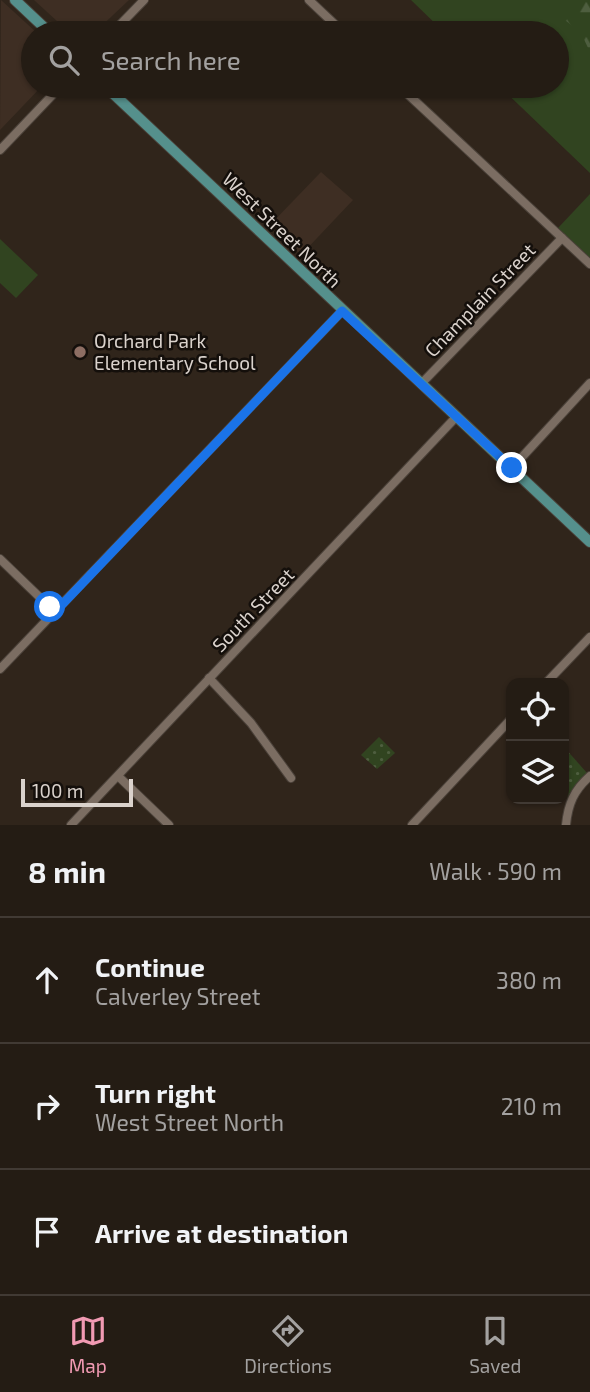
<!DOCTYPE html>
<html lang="en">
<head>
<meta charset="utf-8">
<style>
  :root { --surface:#241c14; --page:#302922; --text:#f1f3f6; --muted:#a3a1a0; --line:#413a34; --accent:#f19ab3 }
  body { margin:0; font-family:"Exo 2",sans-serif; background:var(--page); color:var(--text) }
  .controls { position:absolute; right:21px; bottom:21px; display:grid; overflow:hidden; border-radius:14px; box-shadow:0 2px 5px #0004 }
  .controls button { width:63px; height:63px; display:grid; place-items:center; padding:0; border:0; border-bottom:2px solid var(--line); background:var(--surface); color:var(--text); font:35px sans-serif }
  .scale { position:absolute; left:21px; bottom:18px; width:112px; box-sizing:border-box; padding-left:7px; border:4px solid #dad2cc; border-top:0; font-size:19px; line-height:24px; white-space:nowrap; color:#dad2cc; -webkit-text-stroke:5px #140f0b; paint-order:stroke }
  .stop { position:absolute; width:21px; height:21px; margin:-16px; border:5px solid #1a73e8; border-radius:50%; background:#fff }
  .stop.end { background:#1a73e8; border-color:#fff; box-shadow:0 2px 7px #0008 }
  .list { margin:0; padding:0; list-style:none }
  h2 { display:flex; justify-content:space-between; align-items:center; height:91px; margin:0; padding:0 28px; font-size:30px }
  h2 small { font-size:23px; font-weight:400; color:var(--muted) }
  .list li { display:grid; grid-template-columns:46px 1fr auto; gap:21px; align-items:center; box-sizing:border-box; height:126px; padding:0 28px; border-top:2px solid var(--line) }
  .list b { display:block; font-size:26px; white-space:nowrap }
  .list p { margin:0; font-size:23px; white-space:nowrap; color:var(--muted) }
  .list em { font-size:23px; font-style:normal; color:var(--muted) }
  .icon { flex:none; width:38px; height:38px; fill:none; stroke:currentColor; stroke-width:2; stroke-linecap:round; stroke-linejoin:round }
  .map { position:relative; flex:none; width:590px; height:825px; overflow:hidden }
  .search { position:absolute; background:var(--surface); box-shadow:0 2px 5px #0004; left:21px; right:21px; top:21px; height:77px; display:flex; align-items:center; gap:18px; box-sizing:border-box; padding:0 24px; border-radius:38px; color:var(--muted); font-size:26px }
  .sheet { height:469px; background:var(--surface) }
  nav { display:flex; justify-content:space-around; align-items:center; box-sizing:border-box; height:98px; border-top:2px solid var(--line); background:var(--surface); font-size:19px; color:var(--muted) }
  nav a { display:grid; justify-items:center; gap:4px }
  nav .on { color:var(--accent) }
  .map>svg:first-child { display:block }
  .commercial { fill:#3e2e23 }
  .grass { fill:#314420 }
  .forest { fill:url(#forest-firs) }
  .park { fill:url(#park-dots) }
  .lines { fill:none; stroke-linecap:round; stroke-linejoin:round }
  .minor-casing { stroke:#4a4139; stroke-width:10 }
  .major-casing { stroke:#4a4139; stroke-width:12 }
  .minor { stroke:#7b6d62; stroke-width:8 }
  .major { stroke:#55908c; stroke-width:10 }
  .route { stroke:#1a73e8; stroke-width:9 }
  .education-dot { fill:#8d6e63; stroke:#140f0b; stroke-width:2.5 }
  .labels { text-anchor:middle; stroke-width:5; stroke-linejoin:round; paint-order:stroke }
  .street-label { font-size:19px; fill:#dad2cc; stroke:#140f0b }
  .poi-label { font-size:19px; fill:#dad2cc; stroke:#140f0b; text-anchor:start }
</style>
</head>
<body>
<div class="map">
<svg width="590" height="825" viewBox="0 0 590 825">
  <defs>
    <pattern id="forest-firs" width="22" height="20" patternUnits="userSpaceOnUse" patternTransform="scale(1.75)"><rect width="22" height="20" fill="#314420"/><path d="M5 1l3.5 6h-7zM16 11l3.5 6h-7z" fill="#4e5e3f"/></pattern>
    <pattern id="park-dots" width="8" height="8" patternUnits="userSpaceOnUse" patternTransform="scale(1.75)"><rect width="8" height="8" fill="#314420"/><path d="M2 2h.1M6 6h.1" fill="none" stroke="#4e5e3f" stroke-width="1.8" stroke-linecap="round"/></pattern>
  </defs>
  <rect width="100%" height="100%" fill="#30251b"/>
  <g class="commercial">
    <polygon points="1,0 37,33 33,33 33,86 42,86 0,130"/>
    <polygon points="34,0 129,0 94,33 70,33"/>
    <polygon points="321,172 353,200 301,255 269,226"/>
  </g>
  <g class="grass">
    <polygon points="411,0 590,0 590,173 499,86 557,86 557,33 445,33"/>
    <polygon points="590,194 590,258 558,228"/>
    <polygon points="0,239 38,275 16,298 0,283"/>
  </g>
  <polygon class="forest" points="552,0 590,0 590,52 581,33 565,20"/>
  <g class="park">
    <polygon points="379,737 395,753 377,769 361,755"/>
    <polygon points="564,747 587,773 567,797 564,795"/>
  </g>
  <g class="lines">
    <defs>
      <g id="minor">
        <polyline points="309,0 344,33"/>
        <polyline points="112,33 144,0"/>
        <polyline points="399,86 590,264"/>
        <polyline points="0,150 61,86"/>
        <polyline points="421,384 562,238"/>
        <polyline points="512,468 590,383"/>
        <polyline points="0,559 55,612"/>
        <polyline points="0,669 342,311"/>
        <polyline points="209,678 251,723 291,778"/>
        <polyline points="546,683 590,637"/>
        <polyline points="118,776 169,825"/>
        <polyline points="71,825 457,416"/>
        <polyline points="412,825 511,719"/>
        <path d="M566 825C568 804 574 790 590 776"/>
      </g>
      <g id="major">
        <polyline points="15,0 50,33"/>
        <polyline points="105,86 590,542"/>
      </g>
    </defs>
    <use href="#minor" class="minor-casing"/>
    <use href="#major" class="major-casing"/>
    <use href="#minor" class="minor"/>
    <use href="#major" class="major"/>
  </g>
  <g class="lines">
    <polyline class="route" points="50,607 55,612 342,311 512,468"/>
  </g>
  <circle class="education-dot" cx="80" cy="352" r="7"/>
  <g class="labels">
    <g class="street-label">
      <text transform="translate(282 230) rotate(44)" y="7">West Street North</text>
      <text transform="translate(480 300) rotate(-46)" y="7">Champlain Street</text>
      <text transform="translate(253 610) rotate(-46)" y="7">South Street</text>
    </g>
    <g class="poi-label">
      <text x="94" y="348">Orchard Park<tspan x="94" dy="22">Elementary School</tspan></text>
    </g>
  </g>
</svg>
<div class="controls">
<button><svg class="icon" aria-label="locate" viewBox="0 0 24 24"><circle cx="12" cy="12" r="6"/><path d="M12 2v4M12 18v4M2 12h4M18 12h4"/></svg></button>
<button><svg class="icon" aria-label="layers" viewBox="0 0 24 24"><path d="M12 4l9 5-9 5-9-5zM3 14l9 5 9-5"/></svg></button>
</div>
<div class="scale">100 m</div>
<div class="stop" style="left:50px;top:607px"></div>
<div class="stop end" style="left:512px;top:468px"></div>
<div class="search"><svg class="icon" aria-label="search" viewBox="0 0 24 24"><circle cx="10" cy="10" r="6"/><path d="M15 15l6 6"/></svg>Search here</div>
</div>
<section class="sheet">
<h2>8 min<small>Walk · 590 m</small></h2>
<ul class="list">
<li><svg class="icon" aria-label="ahead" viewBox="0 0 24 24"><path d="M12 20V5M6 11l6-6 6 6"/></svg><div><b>Continue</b><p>Calverley Street</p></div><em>380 m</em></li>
<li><svg class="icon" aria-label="right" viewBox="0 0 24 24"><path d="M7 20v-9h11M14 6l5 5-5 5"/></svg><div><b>Turn right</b><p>West Street North</p></div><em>210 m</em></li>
<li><svg class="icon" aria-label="arrive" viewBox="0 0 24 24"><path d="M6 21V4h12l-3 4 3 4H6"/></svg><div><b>Arrive at destination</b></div></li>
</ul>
</section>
<nav>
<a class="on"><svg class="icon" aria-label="map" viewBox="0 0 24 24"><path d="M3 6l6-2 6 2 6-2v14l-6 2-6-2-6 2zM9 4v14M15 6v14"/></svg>Map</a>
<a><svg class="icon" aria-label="directions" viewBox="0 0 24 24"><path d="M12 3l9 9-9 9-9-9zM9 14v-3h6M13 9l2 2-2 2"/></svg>Directions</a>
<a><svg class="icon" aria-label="saved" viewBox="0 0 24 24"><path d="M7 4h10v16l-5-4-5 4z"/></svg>Saved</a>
</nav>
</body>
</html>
